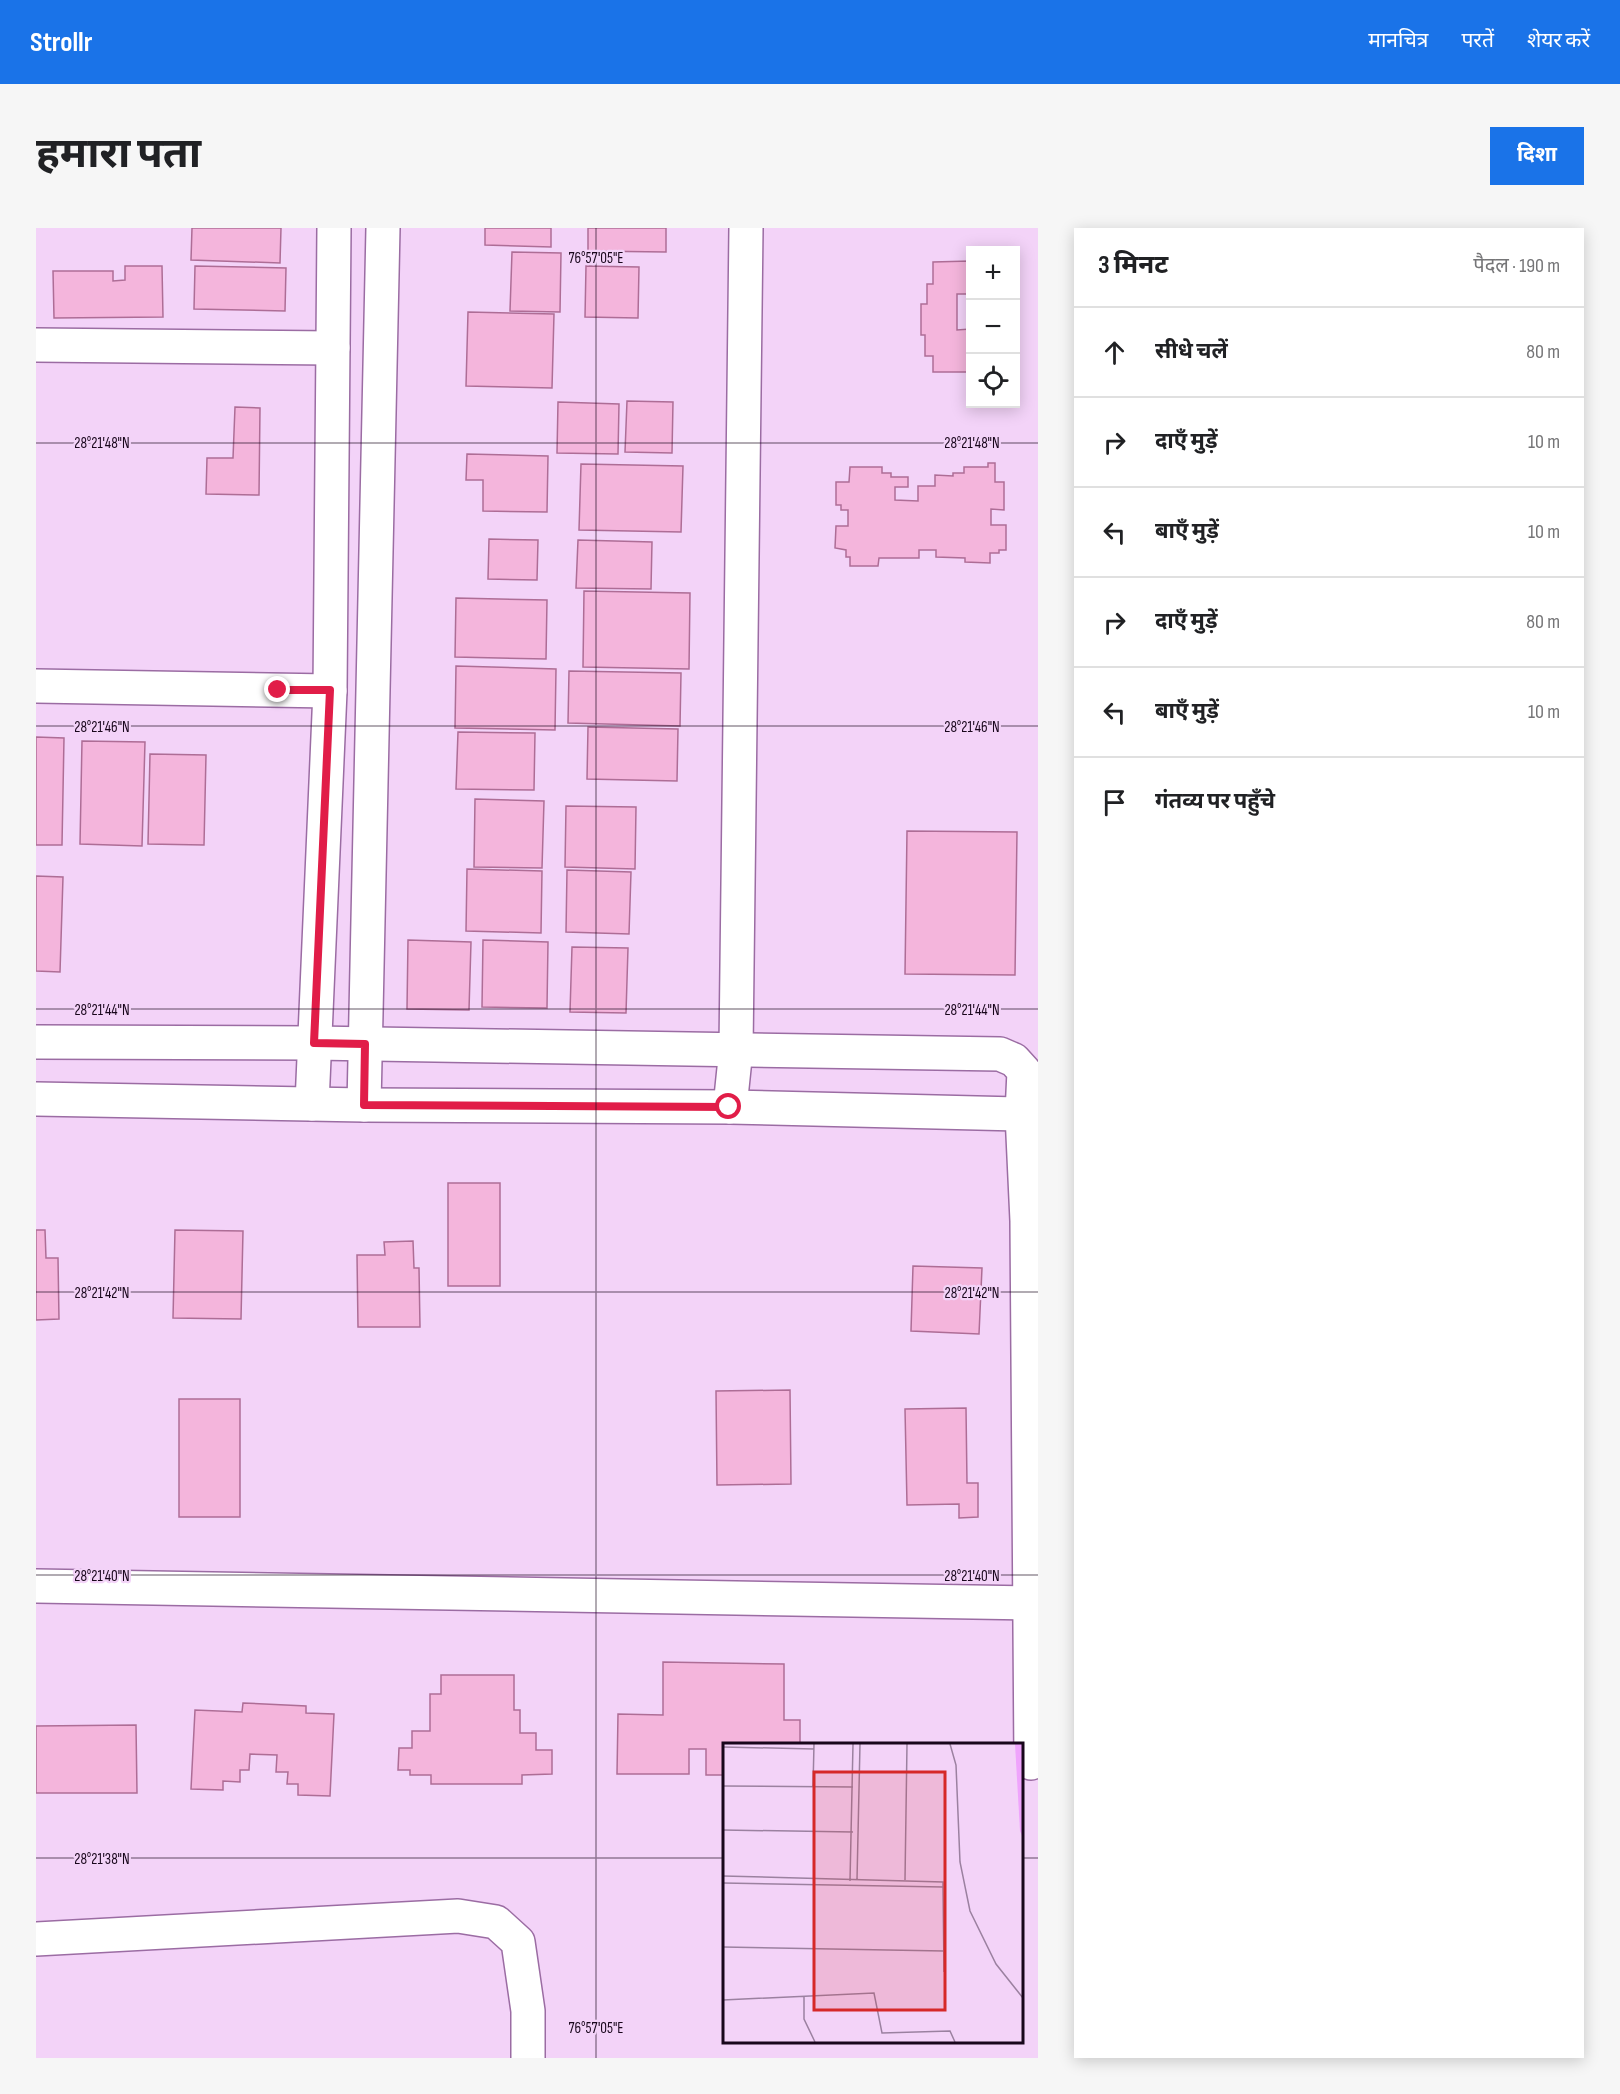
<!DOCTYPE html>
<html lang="hi">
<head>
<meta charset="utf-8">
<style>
  :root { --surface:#fff; --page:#f6f6f6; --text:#202124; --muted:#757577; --line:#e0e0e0; --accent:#1a73e8 }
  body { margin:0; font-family:"Sofia Sans Condensed","Noto Sans Devanagari",sans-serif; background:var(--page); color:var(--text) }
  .controls { position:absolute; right:18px; top:18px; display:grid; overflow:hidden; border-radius:0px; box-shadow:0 3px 15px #0003 }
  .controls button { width:54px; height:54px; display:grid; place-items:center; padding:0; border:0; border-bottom:2px solid var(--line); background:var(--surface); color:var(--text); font:30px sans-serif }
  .stop { position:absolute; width:18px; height:18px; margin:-14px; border:4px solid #e11d48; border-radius:50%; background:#fff }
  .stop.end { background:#e11d48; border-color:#fff; box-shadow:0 2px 6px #0008 }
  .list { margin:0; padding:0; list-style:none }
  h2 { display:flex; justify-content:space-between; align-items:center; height:78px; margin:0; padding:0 24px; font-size:26px }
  h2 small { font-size:20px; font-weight:400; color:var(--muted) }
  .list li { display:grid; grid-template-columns:39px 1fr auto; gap:18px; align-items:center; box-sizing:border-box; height:90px; padding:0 24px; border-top:2px solid var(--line) }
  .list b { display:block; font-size:22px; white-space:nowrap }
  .list em { font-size:20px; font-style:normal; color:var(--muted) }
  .icon { flex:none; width:33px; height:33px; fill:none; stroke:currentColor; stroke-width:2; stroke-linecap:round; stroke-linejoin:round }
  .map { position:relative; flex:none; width:1002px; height:1830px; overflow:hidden; border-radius:0px }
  header { display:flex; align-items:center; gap:36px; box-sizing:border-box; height:84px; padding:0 30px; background:var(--accent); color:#fff }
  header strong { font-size:28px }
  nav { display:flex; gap:33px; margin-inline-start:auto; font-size:21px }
  .intro { display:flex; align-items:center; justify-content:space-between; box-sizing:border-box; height:144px; padding:0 36px }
  h1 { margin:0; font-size:42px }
  .button { padding:15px 27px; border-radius:0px; background:var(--accent); color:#fff; font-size:21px; font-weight:700 }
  main { display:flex; gap:36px; padding:0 36px }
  aside { flex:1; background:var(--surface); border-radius:0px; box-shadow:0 3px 15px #0003 }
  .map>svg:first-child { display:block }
  .building { fill:#f4b5dc; stroke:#ae6d96; stroke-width:1.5 }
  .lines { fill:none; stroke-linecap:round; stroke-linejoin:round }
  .minor-casing { stroke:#9b6ca3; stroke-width:36 }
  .minor { stroke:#fff; stroke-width:33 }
  .route { stroke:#e11d48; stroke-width:8 }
  .ticks { fill:none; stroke:#18061b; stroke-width:1.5; stroke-opacity:0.45 }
  .inset-road { fill:none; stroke:#9b81a0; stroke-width:1.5 }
  .view { fill:#d62828; fill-opacity:0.15; stroke:#d62828; stroke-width:3 }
  .inset-edge { fill:none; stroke:#18061b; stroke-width:3 }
  .ticks-label { font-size:15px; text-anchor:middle; fill:#18061b; stroke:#f3d3f8; stroke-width:4.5; stroke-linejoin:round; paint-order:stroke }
</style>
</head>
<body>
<header>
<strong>Strollr</strong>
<nav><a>मानचित्र</a><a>परतें</a><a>शेयर करें</a></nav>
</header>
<div class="intro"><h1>हमारा पता</h1><a class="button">दिशा</a></div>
<main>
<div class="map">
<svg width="1002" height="1830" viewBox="0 0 1002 1830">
  <rect width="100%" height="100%" fill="#f3d3f8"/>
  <g class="building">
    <polygon points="156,0 245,0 244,35 155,32"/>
    <polygon points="449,0 515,0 515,19 449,17"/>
    <polygon points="552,0 630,0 630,24 552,23"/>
    <polygon points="476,24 525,25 524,84 474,83"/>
    <polygon points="934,33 934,66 921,66 921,102 934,101 934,144 897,144 897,128 889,128 889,107 885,107 885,76 891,76 891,56 897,56 897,34"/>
    <polygon points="89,38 126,38 127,89 18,90 17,43 77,43 77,53 89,52"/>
    <polygon points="159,38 250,40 249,83 158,81"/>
    <polygon points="550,38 603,39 602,90 549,89"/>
    <polygon points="432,84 518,86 516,160 430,158"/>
    <polygon points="591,173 637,174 636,225 589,224"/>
    <polygon points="522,174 583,176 582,226 521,225"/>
    <polygon points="199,179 224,180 223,267 170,266 171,230 197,230"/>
    <polygon points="431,226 512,228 511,284 447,283 447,252 430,252"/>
    <polygon points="952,235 959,235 959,254 968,254 968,282 955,281 955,297 970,297 970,322 963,322 963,325 954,325 954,335 929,334 929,330 900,329 900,322 883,322 883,330 843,330 842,338 814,338 814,329 810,329 810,322 799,320 800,298 812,298 812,282 805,282 805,277 800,277 800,254 813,254 814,239 846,239 846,245 855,245 855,249 872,249 872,259 859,259 859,272 882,273 882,258 899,258 899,247 917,248 917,245 928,245 928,239 952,239"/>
    <polygon points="545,236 647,238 645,304 543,302"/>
    <polygon points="453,311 502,312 501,352 452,351"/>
    <polygon points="542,312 616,314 615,361 540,360"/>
    <polygon points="548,363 654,365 653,441 547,439"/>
    <polygon points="420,370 511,372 510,431 419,429"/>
    <polygon points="420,438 520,441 519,502 419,500"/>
    <polygon points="533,443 645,445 644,498 532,495"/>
    <polygon points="552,499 642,501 641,553 551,551"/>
    <polygon points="422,504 499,505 498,562 420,561"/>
    <polygon points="0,509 28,510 26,617 0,617"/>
    <polygon points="46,513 109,514 106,618 44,616"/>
    <polygon points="114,526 170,527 168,617 112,616"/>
    <polygon points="439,571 508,573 506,640 438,639"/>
    <polygon points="530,578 600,579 599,641 529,639"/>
    <polygon points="871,603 981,604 979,747 869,746"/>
    <polygon points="431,641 506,643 505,705 430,703"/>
    <polygon points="531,642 595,644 593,706 530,704"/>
    <polygon points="0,648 27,649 24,744 0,743"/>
    <polygon points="372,712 435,714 433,782 371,781"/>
    <polygon points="447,712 512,714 511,780 446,779"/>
    <polygon points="536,719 592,720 590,785 534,784"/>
    <rect x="412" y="955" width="52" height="103"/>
    <polygon points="0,1002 9,1002 10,1030 22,1030 23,1091 0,1092"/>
    <polygon points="139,1002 207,1003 205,1091 137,1090"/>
    <polygon points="377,1013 378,1040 383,1040 384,1099 322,1099 321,1027 349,1027 348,1014"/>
    <polygon points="877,1038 946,1040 943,1106 875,1103"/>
    <polygon points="754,1162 755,1256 681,1257 680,1163"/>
    <rect x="143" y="1171" width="61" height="118"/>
    <polygon points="930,1180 931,1255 942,1255 942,1289 923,1290 923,1276 871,1277 869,1181"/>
    <polygon points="627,1434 748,1436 748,1492 764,1492 764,1516 688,1516 687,1547 670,1547 670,1521 653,1521 653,1546 581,1546 582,1486 627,1487"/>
    <polygon points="405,1447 478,1447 478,1482 484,1482 484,1505 500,1505 500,1522 516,1522 516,1546 486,1547 486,1556 395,1556 395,1547 374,1547 374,1542 362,1542 363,1520 376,1520 376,1503 394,1503 394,1466 405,1466"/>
    <polygon points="207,1475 270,1478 270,1485 298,1486 294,1568 262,1567 262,1556 251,1556 252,1544 240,1544 241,1527 214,1526 213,1542 204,1542 204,1554 187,1553 187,1562 155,1561 159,1482 206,1484"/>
    <polygon points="100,1497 101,1565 0,1565 0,1498"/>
  </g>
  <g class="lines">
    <defs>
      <g id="minor">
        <polyline points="0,117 297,120"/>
        <polyline points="0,458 294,463"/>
        <polyline points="0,814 278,815 964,826 978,832 988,843 986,886 694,879 328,877 0,871"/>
        <polyline points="276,876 294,463 298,0"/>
        <polyline points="328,877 347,0"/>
        <polyline points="694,879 700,821 710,0"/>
        <polyline points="986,886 991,993 995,1535"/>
        <polyline points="0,1358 994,1375"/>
        <polyline points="0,1711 422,1688 460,1694 482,1714 492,1783 492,1830"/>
      </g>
    </defs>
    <use href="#minor" class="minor-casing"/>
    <use href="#minor" class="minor"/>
  </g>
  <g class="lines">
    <polyline class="route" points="242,462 294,462 278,815 329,816 328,877 693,879"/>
  </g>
  <path class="ticks" d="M560 0V1830M0 215H1002M0 498H1002M0 781H1002M0 1064H1002M0 1347H1002M0 1630H688M986 1630H1002"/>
  <g transform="translate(687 1515)">
    <rect width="300" height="300" fill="#f3d3f8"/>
    <path d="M292 1H300V95L297 88Z" fill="#efa4fc"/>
    <path class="inset-road" d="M227 1 233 22 237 119 247 168 273 221 300 255M0 4 91 6M0 43 130 44M90 44 91 1M0 87 130 89M0 133 220 139V144L0 140M134 137 137 1M182 137 184 1M127 138 130 1M220 144 221 229M0 204 221 208M81 253V276L92 299M0 257 151 250 159 290 227 288 232 299"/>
    <path class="view" d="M91 29H222V267H91Z"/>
    <rect width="300" height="300" class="inset-edge"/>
  </g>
  <g class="ticks-label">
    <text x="560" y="35">76°57'05"E</text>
    <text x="66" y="220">28°21'48"N</text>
    <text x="936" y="220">28°21'48"N</text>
    <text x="66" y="504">28°21'46"N</text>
    <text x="936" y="504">28°21'46"N</text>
    <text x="66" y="787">28°21'44"N</text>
    <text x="936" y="787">28°21'44"N</text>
    <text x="66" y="1070">28°21'42"N</text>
    <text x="936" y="1070">28°21'42"N</text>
    <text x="66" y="1353">28°21'40"N</text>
    <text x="936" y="1353">28°21'40"N</text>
    <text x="66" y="1636">28°21'38"N</text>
    <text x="560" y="1805">76°57'05"E</text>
  </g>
</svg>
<div class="controls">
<button>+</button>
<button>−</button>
<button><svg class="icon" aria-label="locate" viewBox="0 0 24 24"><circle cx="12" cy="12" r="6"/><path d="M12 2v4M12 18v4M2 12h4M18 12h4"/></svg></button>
</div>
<div class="stop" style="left:693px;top:879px"></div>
<div class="stop end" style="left:242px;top:462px"></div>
</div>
<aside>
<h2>3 मिनट<small>पैदल · 190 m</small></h2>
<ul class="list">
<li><svg class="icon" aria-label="ahead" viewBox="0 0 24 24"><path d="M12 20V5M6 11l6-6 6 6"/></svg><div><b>सीधे चलें</b></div><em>80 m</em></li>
<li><svg class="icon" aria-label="right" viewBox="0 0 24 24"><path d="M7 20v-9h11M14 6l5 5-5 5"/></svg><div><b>दाएँ मुड़ें</b></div><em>10 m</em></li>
<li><svg class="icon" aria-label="left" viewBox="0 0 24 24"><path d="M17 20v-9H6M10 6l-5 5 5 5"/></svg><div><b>बाएँ मुड़ें</b></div><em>10 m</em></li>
<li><svg class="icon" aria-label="right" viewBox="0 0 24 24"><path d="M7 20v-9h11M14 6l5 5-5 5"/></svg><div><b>दाएँ मुड़ें</b></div><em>80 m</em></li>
<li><svg class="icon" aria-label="left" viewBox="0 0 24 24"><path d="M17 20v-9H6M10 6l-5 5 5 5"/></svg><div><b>बाएँ मुड़ें</b></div><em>10 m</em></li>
<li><svg class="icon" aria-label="arrive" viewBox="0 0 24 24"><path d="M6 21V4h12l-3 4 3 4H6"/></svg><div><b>गंतव्य पर पहुँचे</b></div></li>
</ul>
</aside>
</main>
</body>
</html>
